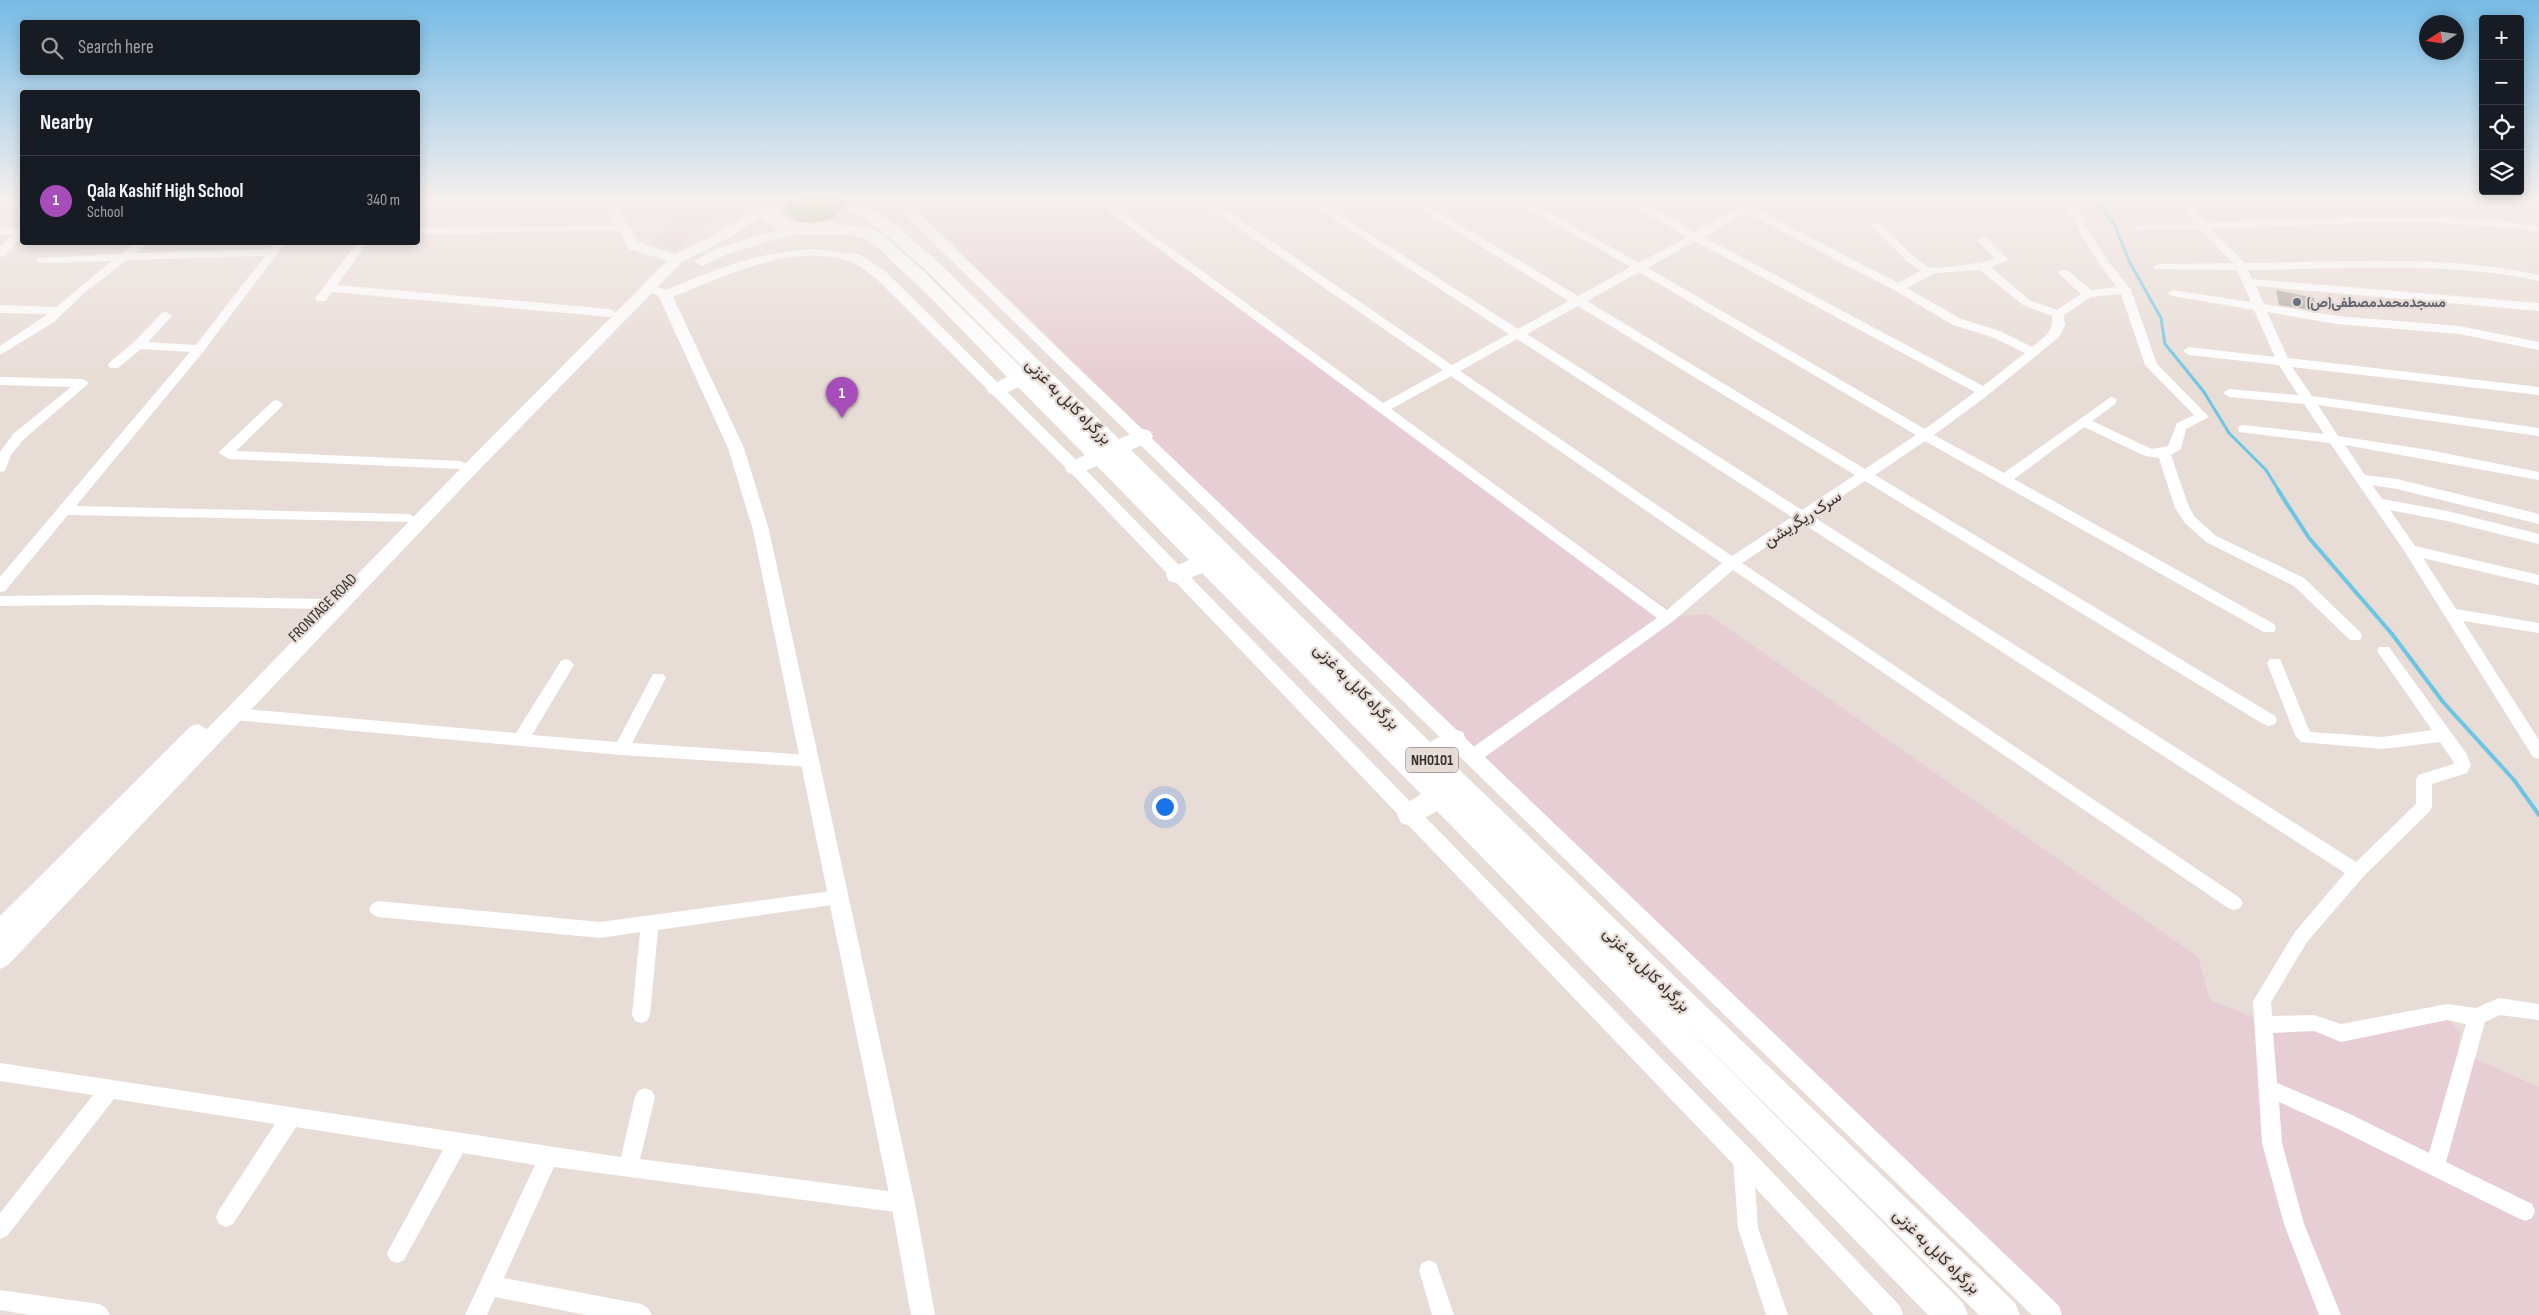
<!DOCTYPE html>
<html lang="en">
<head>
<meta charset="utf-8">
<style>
  :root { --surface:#171b24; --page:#242831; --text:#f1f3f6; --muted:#9ea1a6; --line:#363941; --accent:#a64db9 }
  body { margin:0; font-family:"Sofia Sans Condensed",Vazirmatn,sans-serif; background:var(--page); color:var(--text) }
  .controls { position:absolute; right:15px; top:15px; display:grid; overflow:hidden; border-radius:5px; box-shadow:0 2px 12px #0003 }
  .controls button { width:45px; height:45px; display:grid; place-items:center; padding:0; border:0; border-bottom:1px solid var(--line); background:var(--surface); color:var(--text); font:25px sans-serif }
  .compass { position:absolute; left:2419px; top:15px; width:45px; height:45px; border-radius:50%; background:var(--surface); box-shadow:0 2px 12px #0003; rotate:258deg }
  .you { position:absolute; left:1164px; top:806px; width:18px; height:18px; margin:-12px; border:4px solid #fff; border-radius:50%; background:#1a73e8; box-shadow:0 0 0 8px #1a73e833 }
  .badge { display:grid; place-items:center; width:32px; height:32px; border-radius:50%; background:var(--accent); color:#fff; font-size:16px; font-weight:700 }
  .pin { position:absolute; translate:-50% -41px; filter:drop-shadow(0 1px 2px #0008) }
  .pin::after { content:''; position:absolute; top:26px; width:18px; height:15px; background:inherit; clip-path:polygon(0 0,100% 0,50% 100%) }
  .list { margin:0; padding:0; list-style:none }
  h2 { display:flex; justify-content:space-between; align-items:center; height:65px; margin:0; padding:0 20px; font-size:21px }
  h2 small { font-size:16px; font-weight:400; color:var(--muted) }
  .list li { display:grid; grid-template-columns:32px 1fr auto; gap:15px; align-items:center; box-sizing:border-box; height:90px; padding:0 20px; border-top:1px solid var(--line) }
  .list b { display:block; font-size:19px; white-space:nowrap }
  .list p { margin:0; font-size:16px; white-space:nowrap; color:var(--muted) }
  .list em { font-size:16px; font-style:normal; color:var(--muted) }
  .icon { flex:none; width:28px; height:28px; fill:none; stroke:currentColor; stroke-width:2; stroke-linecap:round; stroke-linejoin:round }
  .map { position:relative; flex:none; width:2539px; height:1315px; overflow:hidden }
  .search { position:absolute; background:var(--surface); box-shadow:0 2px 12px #0003; left:20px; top:20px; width:400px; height:55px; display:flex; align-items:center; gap:12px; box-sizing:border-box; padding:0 18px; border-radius:5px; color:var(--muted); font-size:19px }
  .panel { position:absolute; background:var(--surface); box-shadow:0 2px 12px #0003; left:20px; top:90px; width:400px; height:155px; border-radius:5px }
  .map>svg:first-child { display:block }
  .commercial { fill:#e7cdd4 }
  .green { fill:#a8b285 }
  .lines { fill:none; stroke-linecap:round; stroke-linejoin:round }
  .stream-far1 { stroke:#6cc6e3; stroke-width:3 }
  .stream { stroke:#6cc6e3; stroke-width:4 }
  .building { fill:#aea39d }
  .minor { fill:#fff; fill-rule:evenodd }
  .tertiary { fill:#fff; fill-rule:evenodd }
  .secondary { fill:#fff; fill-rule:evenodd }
  .trunk { fill:#fff; fill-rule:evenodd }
  .worship-dot { fill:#6b7280; stroke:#e8dcd6; stroke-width:2 }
  .labels { text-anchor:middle; stroke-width:4.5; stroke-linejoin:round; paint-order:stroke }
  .far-worship-label { font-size:14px; font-weight:bold; fill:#5b616d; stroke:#e8dcd6; text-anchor:start }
  .shield { fill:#e8dcd6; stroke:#69635f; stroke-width:1 }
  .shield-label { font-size:15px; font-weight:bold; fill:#332f2c }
  .street-label { font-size:16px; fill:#332f2c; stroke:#e8dcd6 }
</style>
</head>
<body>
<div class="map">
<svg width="2539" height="1315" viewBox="0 0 2539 1315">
  <rect width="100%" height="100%" fill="#e8dcd6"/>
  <g class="commercial">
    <polygon points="694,197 742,197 674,251 651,243"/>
    <polygon points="912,197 1098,197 1247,308 1678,616 1708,614 2198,957 2210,1000 2266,1022 2332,1027 2434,1006 2460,1031 2459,1047 2482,1062 2539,1087 2539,1315 2053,1315 924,216"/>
  </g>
  <path class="green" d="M795 197H843L846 204C839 223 794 232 785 210L788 204Z"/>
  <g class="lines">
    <polyline class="stream-far1" points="2090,197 2102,208 2115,226 2129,261 2161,318 2165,344 2204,392 2229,433 2266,470 2279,491"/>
    <polyline class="stream" points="2278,490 2309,538 2392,634 2443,702 2514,780 2539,815"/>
  </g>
  <polygon class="building" points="2276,290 2314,298 2317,311 2279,305"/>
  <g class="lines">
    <g class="minor">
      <path d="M1089 197H1101L1383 403 1443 370 1194 197H1207L1452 365 1509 334 1299 197H1312L1518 329 1569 301 1401 197H1414L1578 296 1631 267 1508 197H1521L1639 263 1687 237 1616 197H1630L1695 232 1738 209 1718 197H1732L1898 283 1921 271 1907 261 1872 227V223H1880C1890 232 1918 264 1930 267 1940 270 1984 262 1995 259L1977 240 1983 237 1987 238 2009 260 1991 267 2031 301 2057 310 2081 294 2059 274V270H2067L2091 290 2117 287C2095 259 2076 231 2064 197H2074L2084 223 2108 261 2131 290 2157 364 2209 417 2186 429 2181 449 2171 455 2189 507 2195 517 2216 536 2304 578 2360 632 2362 636 2360 640H2350L2294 586 2206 542 2185 523 2175 508 2159 458 2145 456 2084 427 2014 479 2274 624 2276 628 2274 632H2264L1925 441 1875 475 2275 716 2277 720 2275 724 2269 726 2263 724 1865 481 1812 516 2356 862 2416 804V780L2418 775 2454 764 2453 761 2440 742 2382 749 2301 742 2295 735 2267 663 2270 659H2280L2310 732 2382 737 2432 730 2377 651 2379 647H2389L2466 753 2471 765 2467 773 2432 784V806L2430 811 2363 877 2307 942 2271 1002 2272 1016 2314 1015 2341 1024 2447 1004 2476 1008 2499 998 2539 1004V1020L2500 1015 2485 1022 2446 1162 2532 1204 2535 1211 2532 1218 2525 1221 2518 1218 2336 1128 2279 1102 2282 1143 2304 1224 2341 1315H2319L2284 1224 2262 1143 2253 1001 2295 932 2345 873 1802 523 1742 563 2240 898 2243 903 2240 908 2234 910 2228 908 1733 570 1672 622 1478 762 1472 763 1466 762 1464 757 1466 752 1657 618ZM1746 213 1894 290 1953 325 1992 337 2025 353 1983 386 1704 237ZM1695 241 1975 392 1925 429 1648 268ZM1980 270 2023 305 2052 316C2054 332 2044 337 2032 347L2000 331 1961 319 1907 288 1935 273ZM1639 272 1916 435 1865 469 1587 301ZM2121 294 2145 365 2194 415 2177 423 2168 446 2152 449 2092 421 2115 404 2117 401 2115 398 2111 397 2004 473 1934 435 1988 395 2059 337 2065 325 2064 315 2091 297ZM1578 306 1855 475 1802 510 1527 334ZM1517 339 1792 517 1732 556 1460 371ZM1451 376 1722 563 1667 610 1391 409ZM2447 1020 2466 1024 2429 1153 2350 1114 2277 1083 2273 1033 2314 1031 2341 1042Z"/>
      <path d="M2174 197H2185L2205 223C2316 219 2429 209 2539 226V232C2431 216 2320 225 2211 229L2245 263C2338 262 2448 254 2539 275V281C2449 261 2341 269 2248 270L2252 279 2539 303V311L2256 286 2264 304 2337 316 2459 326 2539 342V350L2459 334 2337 324 2267 312 2288 358 2539 387V395L2292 367 2312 396 2539 428V436L2318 405 2338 436 2429 450 2539 472V480L2345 445 2365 475 2397 479 2539 514V524L2397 489 2372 485 2382 499 2447 511 2539 534V544L2447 521 2390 510 2415 546 2539 575V585L2423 558 2456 609 2539 623V633L2463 621 2539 740V759L2533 757 2403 549 2330 443 2239 432 2238 429 2239 426 2244 425 2324 434 2304 404 2229 397 2223 393 2229 389 2298 395 2279 365 2189 355 2183 351 2189 347 2275 357 2254 310 2173 296 2167 293 2173 290 2251 302 2237 270 2155 269 2153 267 2159 264 2233 263 2199 229 2137 230 2135 228 2141 225 2194 223Z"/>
      <polygon points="2491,197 2513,197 2539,203 2539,209"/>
      <rect x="0" y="201" width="22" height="6"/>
      <polygon points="623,225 629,228 627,230 418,234 418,228"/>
      <polygon points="22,227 22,237 4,256 0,257 0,247 13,234 0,235 0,229"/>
      <polygon points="136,242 149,242 136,253 270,249 275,242 286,242 203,352 76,506 408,514 413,516 415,519 413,522 68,515 5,591 0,592 0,577 190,352 141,349 118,368 110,368 108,365 110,362 134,342 162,313 166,312 172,316 148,342 196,345 265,256 127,260 85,292 54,322 0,355 0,346 48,314 0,313 0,305 56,307 112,261 41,263 37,262 37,258 121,254"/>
      <polygon points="357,242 368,242 337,285 610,309 616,313 610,317 332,292 325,301 317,301 315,299"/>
      <polygon points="0,377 83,379 89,383 23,440 11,455 5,471 0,472 0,452 13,434 71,387 0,385"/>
      <polygon points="277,400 283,404 281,407 236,451 461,461 468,465 461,469 229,459 219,453 221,450 273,401"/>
      <polygon points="93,595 325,599 332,604 325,609 93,605 0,606 0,596"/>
      <polygon points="566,659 571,661 574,665 532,735 617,742 653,674 663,674 666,678 632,743 810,755 816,756 818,761 816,766 810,767 621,755 234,720 229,718 226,714 229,710 234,708 516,733 561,661"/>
      <polygon points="839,890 845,892 848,897 845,902 839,904 658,930 650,1015 647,1021 641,1023 635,1021 632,1015 640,932 600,938 378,917 372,914 369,909 372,904 378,901 600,922"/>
      <polygon points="0,1063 621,1157 635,1097 638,1091 645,1088 652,1091 655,1097 640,1159 903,1193 910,1196 913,1203 910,1210 903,1213 554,1167 504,1278 641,1304 648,1308 652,1315 586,1315 495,1297 487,1315 465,1315 535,1165 463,1153 404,1260 397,1263 390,1260 387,1253 443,1150 296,1127 233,1224 226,1227 219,1224 216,1217 219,1210 275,1124 114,1099 7,1236 0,1239 0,1213 93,1095 0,1081"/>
      <polygon points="1743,1148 1750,1151 1753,1158 1758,1228 1788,1315 1766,1315 1738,1228 1733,1158 1736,1151"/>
      <polygon points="1429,1260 1436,1263 1454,1315 1432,1315 1419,1270 1422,1263"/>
      <polygon points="0,1290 99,1304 106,1308 110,1315 30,1315 0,1310"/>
    </g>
    <g class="tertiary">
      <polygon points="601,197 613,197 639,243 682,256 684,259 682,262 672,262 629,249"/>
      <polygon points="894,197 907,197 924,218 1077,367 2059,1306 2062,1315 2032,1315 914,224"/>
      <path d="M818 249 860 255 886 272 1080 464 1751 1150 1900 1306 1903 1315H1874L1735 1166 1070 472 876 278C868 273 859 264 850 261 790 243 727 275 673 297L744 448 769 530 915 1203 935 1315H911L891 1203 753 530 728 448 659 297 648 290 655 286 666 290C720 268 758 251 818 249Z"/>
    </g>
    <g class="secondary">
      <polygon points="774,198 779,199 781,202 779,205 733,236 682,262 478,471 8,965 0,969 0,916 191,726 198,724 207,729 466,463 672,256 723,230"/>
      <polygon points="795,225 800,226 802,229 800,232 728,254 702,266 694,261 718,248"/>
    </g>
    <path class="trunk" d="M771 197H788L780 208V215L790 222 812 223 834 221 842 225 857 226 880 232 922 270 1103 447 925 269 880 230 849 209 852 205H864L892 222 937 261 1119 439 1143 429 1150 431 1153 436 1150 441 1131 450 1430 742 1454 729 1463 732 1466 739 1463 746 1446 757 2015 1303 2020 1315H1979L1673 1013 1963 1303 1968 1315H1928L1437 811 1410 826 1401 823 1397 815 1401 807 1421 794 1202 573 1177 583 1169 581 1166 575 1169 569 1189 560 1097 466 1075 475 1068 473 1065 468 1068 463 1085 455 1018 387C1008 392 1001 397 990 394L987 390 990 386 1007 377C971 339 935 301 896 265 887 257 878 245 867 240 838 224 784 249 762 216L763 208Z"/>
  </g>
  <linearGradient id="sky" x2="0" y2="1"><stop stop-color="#76bbe6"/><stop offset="0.52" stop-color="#f5efed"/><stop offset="1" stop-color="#f5efed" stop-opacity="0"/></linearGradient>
  <rect width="2539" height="381" fill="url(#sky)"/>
  <circle class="worship-dot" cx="2297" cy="302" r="5"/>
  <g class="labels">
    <g class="far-worship-label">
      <text x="2307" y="307">مسجدمحمدمصطفی(ص)</text>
    </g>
    <rect class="shield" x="1406" y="747.5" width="52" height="25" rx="4"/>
    <g class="shield-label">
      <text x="1432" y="765">NH0101</text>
    </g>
    <g class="street-label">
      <text transform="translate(1069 401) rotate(45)" y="6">بزرگراه کابل به غزنی</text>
      <text transform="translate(1802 518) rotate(-33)" y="6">سرک ریگریشن</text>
      <text transform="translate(322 607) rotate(-45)" y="6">FRONTAGE ROAD</text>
      <text transform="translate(1357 686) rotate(45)" y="6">بزرگراه کابل به غزنی</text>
      <text transform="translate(1647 969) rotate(44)" y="6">بزرگراه کابل به غزنی</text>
      <text transform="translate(1937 1251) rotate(44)" y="6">بزرگراه کابل به غزنی</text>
    </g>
  </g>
</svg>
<div class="controls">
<button>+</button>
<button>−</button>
<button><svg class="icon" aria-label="locate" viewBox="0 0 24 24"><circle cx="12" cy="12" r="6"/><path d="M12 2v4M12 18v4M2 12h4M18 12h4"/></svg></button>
<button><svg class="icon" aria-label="layers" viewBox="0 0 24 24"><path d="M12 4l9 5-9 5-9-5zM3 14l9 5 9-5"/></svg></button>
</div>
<svg class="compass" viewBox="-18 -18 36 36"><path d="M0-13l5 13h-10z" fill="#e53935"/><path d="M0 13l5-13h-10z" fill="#9ea1a6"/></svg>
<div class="you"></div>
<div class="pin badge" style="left:842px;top:418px">1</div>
<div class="search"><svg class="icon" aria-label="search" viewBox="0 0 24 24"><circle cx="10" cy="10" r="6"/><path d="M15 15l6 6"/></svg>Search here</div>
<section class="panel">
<h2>Nearby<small></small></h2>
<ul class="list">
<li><span class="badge">1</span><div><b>Qala Kashif High School</b><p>School</p></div><em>340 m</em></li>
</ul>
</section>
</div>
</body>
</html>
